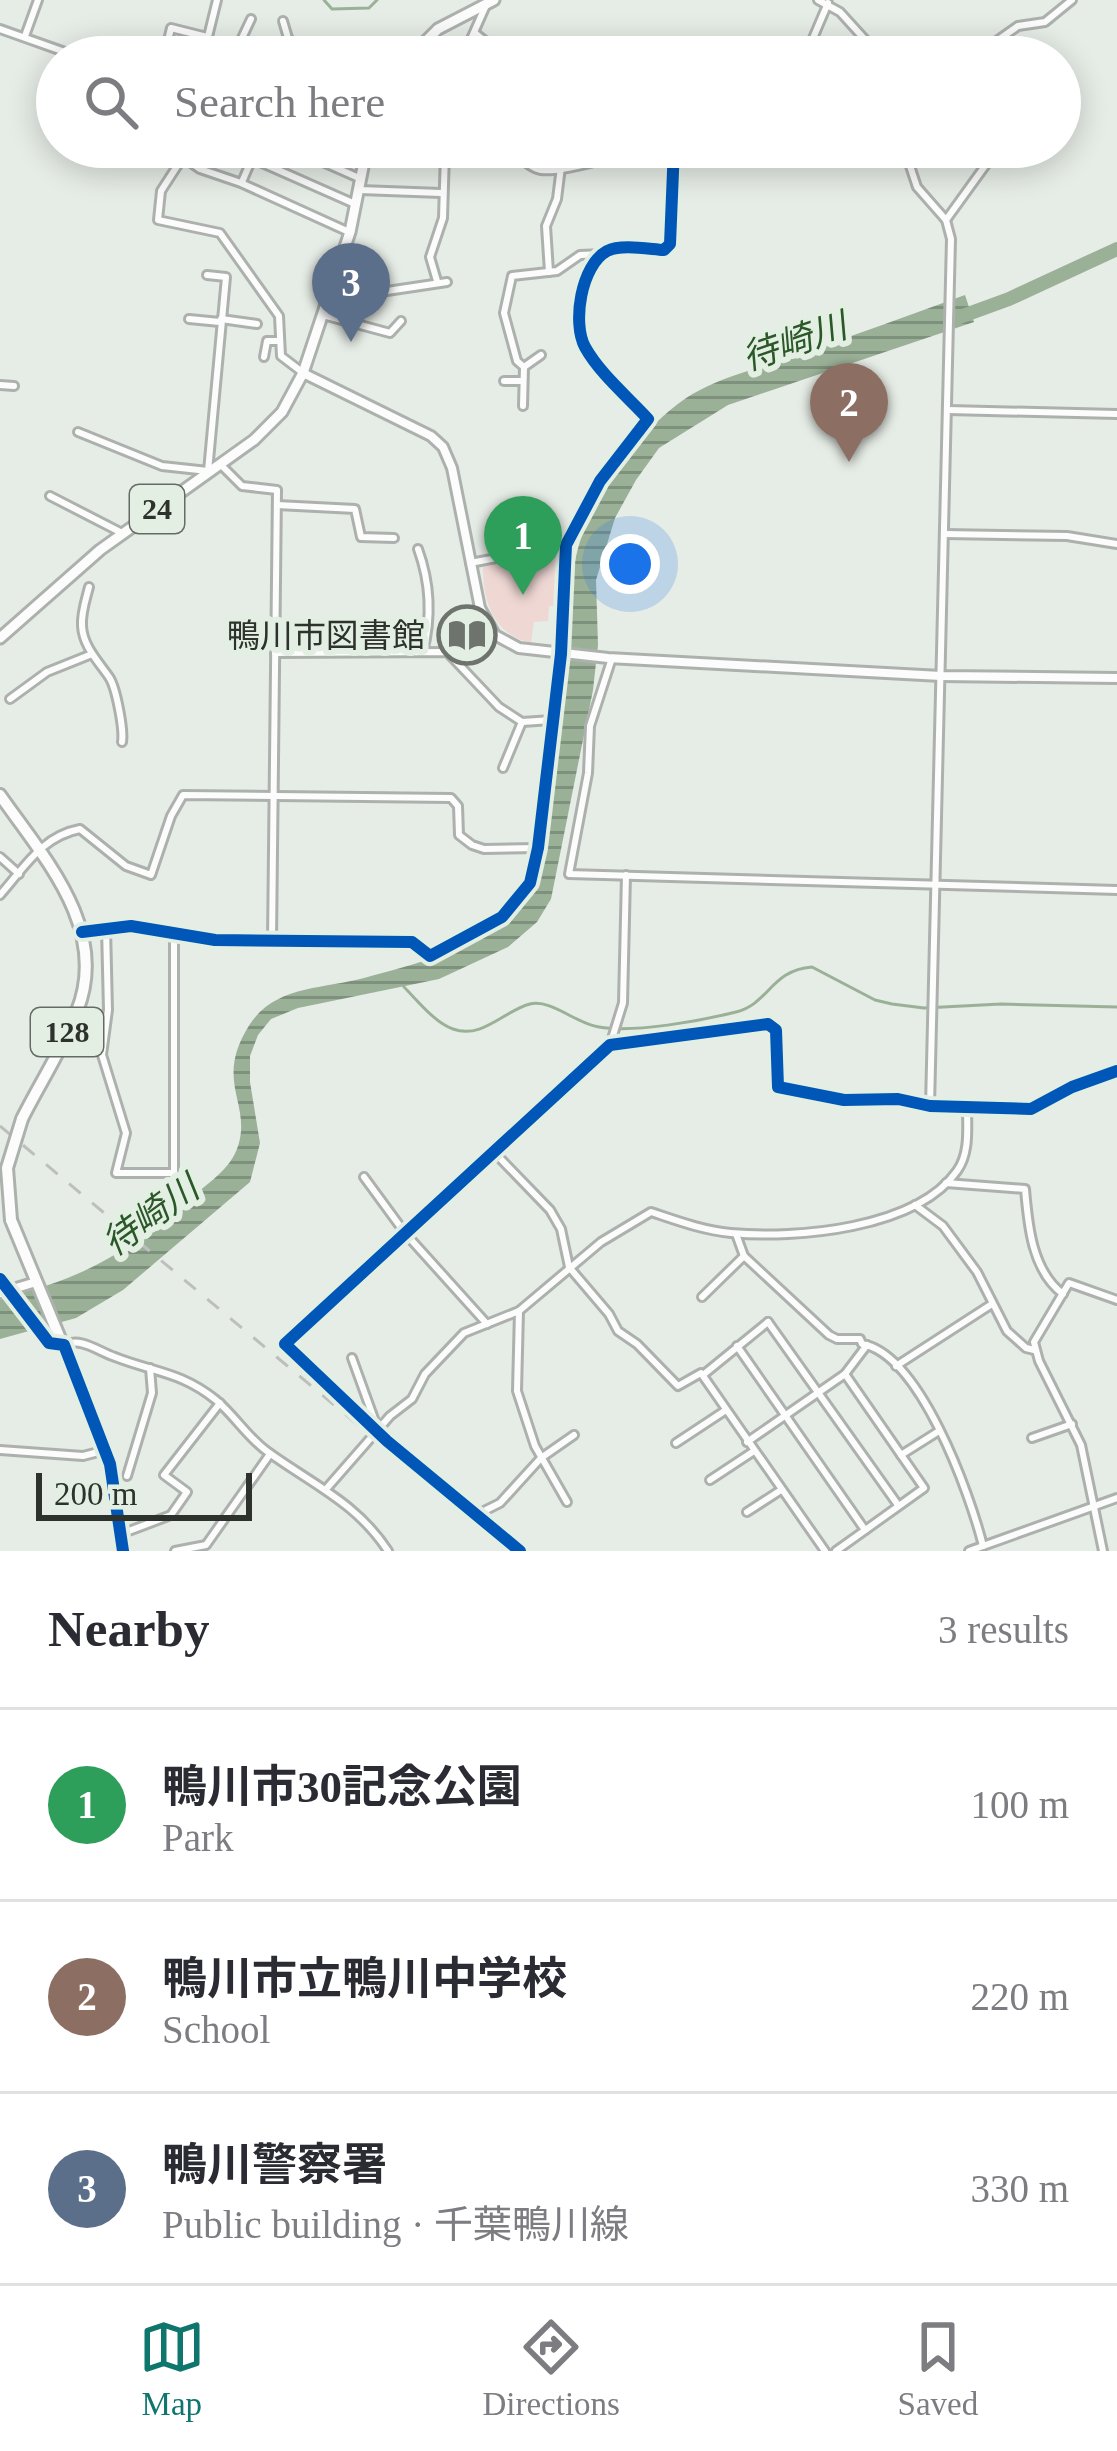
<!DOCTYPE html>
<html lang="en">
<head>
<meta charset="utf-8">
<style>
  :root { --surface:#fff; --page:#f7f7f7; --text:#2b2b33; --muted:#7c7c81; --line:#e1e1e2; --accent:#0f766e }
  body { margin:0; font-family:"Times New Roman","Noto Sans JP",serif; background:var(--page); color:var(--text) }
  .scale { position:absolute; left:36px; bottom:30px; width:216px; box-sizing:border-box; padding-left:12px; border:6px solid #2e322d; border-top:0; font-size:33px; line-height:42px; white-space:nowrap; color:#2e322d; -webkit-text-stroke:9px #e4efe3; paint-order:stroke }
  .you { position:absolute; left:630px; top:564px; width:42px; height:42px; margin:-30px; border:9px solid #fff; border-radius:50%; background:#1a73e8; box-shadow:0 0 0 18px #1a73e833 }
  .badge { display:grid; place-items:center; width:78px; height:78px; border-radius:50%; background:var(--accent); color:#fff; font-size:39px; font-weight:700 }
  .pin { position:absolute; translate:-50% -99px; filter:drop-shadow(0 3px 6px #0008) }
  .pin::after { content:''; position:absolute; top:63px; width:42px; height:36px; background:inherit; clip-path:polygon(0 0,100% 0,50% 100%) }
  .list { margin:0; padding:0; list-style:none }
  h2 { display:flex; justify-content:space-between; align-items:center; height:156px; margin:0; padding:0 48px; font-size:51px }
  h2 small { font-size:39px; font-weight:400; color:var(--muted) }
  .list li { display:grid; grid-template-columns:78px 1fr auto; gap:36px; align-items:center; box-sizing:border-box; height:192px; padding:0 48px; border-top:3px solid var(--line) }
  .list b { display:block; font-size:45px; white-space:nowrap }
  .list p { margin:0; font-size:39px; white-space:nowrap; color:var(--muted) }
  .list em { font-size:39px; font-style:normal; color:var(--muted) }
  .icon { flex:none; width:66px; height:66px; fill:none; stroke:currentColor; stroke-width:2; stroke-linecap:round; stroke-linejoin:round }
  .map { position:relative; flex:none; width:1117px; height:1551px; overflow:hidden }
  .search { position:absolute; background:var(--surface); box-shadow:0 6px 30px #0003; left:36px; right:36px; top:36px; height:132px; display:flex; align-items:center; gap:30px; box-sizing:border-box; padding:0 42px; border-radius:66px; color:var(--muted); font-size:45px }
  .sheet { height:732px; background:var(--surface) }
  nav { display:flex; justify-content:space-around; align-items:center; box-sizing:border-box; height:168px; border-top:3px solid var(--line); background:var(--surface); font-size:33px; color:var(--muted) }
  nav a { display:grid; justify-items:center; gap:6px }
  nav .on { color:var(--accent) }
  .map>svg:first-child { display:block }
  .park { fill:#efd7d4 }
  .water { fill:url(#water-rules) }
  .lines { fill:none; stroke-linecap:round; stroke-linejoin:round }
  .stream { stroke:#9ab198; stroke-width:3 }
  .river { stroke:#9ab198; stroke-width:14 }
  .street-casing { stroke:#adb1ad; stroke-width:12 }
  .secondary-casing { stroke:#adb1ad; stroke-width:14 }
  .primary-casing { stroke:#adb1ad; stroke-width:15 }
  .highway-casing { stroke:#adb1ad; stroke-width:16 }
  .street { stroke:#fbfcfb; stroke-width:6 }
  .secondary { stroke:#fbfcfb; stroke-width:8 }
  .primary { stroke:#fbfcfb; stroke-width:9 }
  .highway { stroke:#fbfcfb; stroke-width:10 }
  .rail { stroke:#bdbfbd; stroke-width:3; stroke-dasharray:15 15; stroke-linecap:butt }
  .highway-bridge-casing { stroke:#adb1ad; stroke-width:16; stroke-linecap:butt }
  .highway-bridge { stroke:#fbfcfb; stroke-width:10 }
  .cycleway-casing { stroke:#e4efe3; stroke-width:20 }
  .cycleway { stroke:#0057b8; stroke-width:12 }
  .labels { text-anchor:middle; stroke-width:12; stroke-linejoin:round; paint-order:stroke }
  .shield { fill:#e4efe3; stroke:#656b64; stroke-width:3 }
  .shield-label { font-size:30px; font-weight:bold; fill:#2e322d }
  .poi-label { font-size:33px; fill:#2e322d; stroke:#e4efe3; text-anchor:end }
  .water-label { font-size:36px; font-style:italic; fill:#2b5829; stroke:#e4efe3 }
</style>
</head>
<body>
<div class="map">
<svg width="1117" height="1551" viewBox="0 0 1117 1551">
  <defs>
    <pattern id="water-rules" width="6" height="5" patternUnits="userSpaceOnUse" patternTransform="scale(3)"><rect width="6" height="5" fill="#9ab198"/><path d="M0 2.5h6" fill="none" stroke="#7e917c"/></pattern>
  </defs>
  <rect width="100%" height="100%" fill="#e6ece6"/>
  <path class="park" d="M553 552 561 556 560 607 549 606 548 621 534 622 531 643C494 634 483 603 483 567Z"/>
  <path class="water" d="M965 295 974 322 728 405 659 448 636 480 615 518 596 580 598 645 593 690 551 899 537 922 508 947 439 979 298 1008 271 1019 258 1035 250 1056V1082L260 1143 250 1182 123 1290 76 1318 0 1339V1298C87 1278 122 1255 189 1199 207 1184 231 1169 238 1146 252 1103 213 1081 250 1024 276 985 324 989 364 978 416 964 482 948 521 909 547 882 549 806 553 769 556 736 563 704 568 671 573 635 569 598 575 562 585 502 646 417 700 390 729 375 763 367 794 356 851 336 908 316 965 295Z"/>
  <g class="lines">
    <g class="stream">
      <polyline points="324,0 332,9 369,8 377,0"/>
      <path d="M404 987C417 1000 435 1023 453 1029 482 1040 505 1010 530 1004 552 999 576 1024 599 1027 635 1033 700 1021 736 1012 769 1004 771 970 812 967L875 1000 892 1004 924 1008 1001 1004 1117 1007"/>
    </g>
    <polyline class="river" points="957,318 1009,299 1117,249"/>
    <defs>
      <g id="street">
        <polyline points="818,0 840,12 869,44 892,57"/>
        <polyline points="283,21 288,38 308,57"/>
        <polyline points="0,29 79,57"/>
        <polyline points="475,33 505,57"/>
        <polyline points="25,36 38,0"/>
        <polyline points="164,57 171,28 207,37"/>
        <polyline points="203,57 217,0"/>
        <polyline points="233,57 251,19"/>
        <polyline points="259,57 264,46"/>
        <polyline points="463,57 487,3"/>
        <polyline points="805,57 828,3"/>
        <polyline points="974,57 1018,26 1045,22 1072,0"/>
        <polyline points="184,147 183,157 161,191 158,220 220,233 279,316 281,356 302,372"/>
        <polyline points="226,147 355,204"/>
        <polyline points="289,147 359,178"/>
        <polyline points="349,147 366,154"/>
        <path d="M509 147C518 155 529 168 541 170 561 173 619 156 638 147"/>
        <polyline points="887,147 908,160 917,187 946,220 951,239 930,1106"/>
        <polyline points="183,157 200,169 241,183 349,232"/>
        <polyline points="242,182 257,147"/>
        <polyline points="360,190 441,193"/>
        <polyline points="946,220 990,159 984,147"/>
        <polyline points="341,260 360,270 367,294 447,282"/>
        <polyline points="549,272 546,226 557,199 561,167"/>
        <polyline points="437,281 430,257 443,218 445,153"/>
        <polyline points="323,315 390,333 401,321"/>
        <polyline points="189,319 220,322"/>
        <polyline points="221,319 257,324"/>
        <polyline points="264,357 267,341 280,341"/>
        <polyline points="524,367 517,361 504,313 512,276 557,271 580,255 603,254"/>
        <polyline points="504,381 523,381"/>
        <polyline points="0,385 14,386"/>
        <polyline points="523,406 524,367 541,355"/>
        <polyline points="948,410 1117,414"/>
        <polyline points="78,432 162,466 208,471 226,277 207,275"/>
        <polyline points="220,464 242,486 277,490 272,941"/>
        <polyline points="50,496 122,533"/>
        <polyline points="277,505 355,509 361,537 394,538"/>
        <polyline points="944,534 1067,536 1117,544"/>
        <path d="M418 549C430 582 432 617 423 652"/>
        <polyline points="470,563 566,545"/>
        <path d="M89 587C86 599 81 613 82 626 83 646 98 661 109 677 116 687 124 729 122 742"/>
        <polyline points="275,653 447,652 499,707 522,722 552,720"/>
        <polyline points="612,658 590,726 588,773 569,874 1117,890"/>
        <polyline points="10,699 47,672 92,654"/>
        <polyline points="503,768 522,722"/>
        <polyline points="0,857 19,874"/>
        <path d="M0 895C24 868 42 836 80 829L126 866 151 875 171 816 183 795 451 798 458 806 459 835 472 845 484 849 538 848"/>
        <polyline points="106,928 108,1010 102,1055 126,1133 116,1173 174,1173 174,932"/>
        <path d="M82 932 131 926 215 940 412 942 430 956 502 917 530 883 538 848 561 654 566 545 600 481 648 419C628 397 600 374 585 347 572 323 581 265 607 251 621 244 648 249 664 250L670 244 674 147"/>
        <polyline points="610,1045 623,1003 626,875"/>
        <polyline points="492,1150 550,1210 561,1229 569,1267 609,1314 618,1331 637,1344 678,1386 701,1373 825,1551"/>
        <polyline points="364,1177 405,1233 487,1324"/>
        <path d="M946 1183 1025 1189C1028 1225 1032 1271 1063 1294"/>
        <polyline points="915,1205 943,1226 977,1272 1007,1331 1026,1348 1034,1350"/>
        <path d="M736 1234 744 1256 829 1335 837 1339H860L862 1344C920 1354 970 1494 983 1546"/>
        <polyline points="702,1297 744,1256"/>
        <polyline points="519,1311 517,1391 535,1446 567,1502"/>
        <polyline points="768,1322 898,1505"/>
        <path d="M64 1345C82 1337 97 1351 115 1357 153 1372 182 1372 216 1400 235 1416 248 1438 268 1452 312 1484 357 1503 388 1551"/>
        <polyline points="737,1346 865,1530"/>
        <polyline points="352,1358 377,1427"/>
        <polyline points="896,1366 992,1304"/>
        <polyline points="703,1375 768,1322"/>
        <polyline points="1032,1438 1072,1424"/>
        <polyline points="747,1442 845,1374 867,1345"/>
        <polyline points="676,1443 726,1410"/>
        <polyline points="0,1450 83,1456 106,1450"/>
        <polyline points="901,1455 939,1431"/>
        <polyline points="127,1476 152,1393 150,1368"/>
        <polyline points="710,1480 754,1451"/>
        <path d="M327 1488 390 1416 412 1399 425 1374 464 1333 519 1311 601 1242 651 1212C678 1221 702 1230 731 1233 796 1239 916 1229 957 1171 970 1153 967 1128 967 1108"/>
        <polyline points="747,1512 781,1490"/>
        <polyline points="476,1515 500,1503 541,1458 574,1435"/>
        <polyline points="121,1534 171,1515 187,1492 164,1475 220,1403"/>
        <polyline points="175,1551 206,1545 270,1454"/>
        <polyline points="520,1551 387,1441 285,1344 610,1045 768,1024 776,1030 778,1087 844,1100 898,1099 930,1106 1031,1109 1072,1087 1117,1071"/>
        <polyline points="836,1551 924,1488 845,1374"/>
        <polyline points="969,1551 1117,1498"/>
        <polyline points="1103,1551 1081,1445 1039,1361 1034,1342 1069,1283 1117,1300"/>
      </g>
      <g id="secondary">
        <polyline points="303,373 431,436 443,447 452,468 480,608 495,635 519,648 608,658 941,676 1117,678"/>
        <polyline points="0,1279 49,1343 62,1345"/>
        <polyline points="0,1293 36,1282"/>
      </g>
      <g id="primary">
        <polyline points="410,57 438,29 494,0"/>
        <polyline points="0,638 100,550 254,440 282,412 303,373 350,232 367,147"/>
      </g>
      <g id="highway">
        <path d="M0 795C44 858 110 929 77 1011 63 1048 40 1083 22 1119"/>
        <polyline points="11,1220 106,1450 116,1494 123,1551"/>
      </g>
    </defs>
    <use href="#street" class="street-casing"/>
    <use href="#secondary" class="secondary-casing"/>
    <use href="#primary" class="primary-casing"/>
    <use href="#highway" class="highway-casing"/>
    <use href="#street" class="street"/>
    <use href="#secondary" class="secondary"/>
    <use href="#primary" class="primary"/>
    <use href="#highway" class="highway"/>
    <polyline class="rail" points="0,1126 509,1551"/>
    <defs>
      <polyline id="highway-bridge" points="11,1220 7,1168 22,1119"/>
    </defs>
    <use href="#highway-bridge" class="highway-bridge-casing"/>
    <use href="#highway-bridge" class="highway-bridge"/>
    <defs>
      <g id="cycleway">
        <path d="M82 932 131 926 215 940 412 942 430 956 502 917 530 883 538 848 561 654 566 545 600 481 648 419C628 397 600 374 585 347 572 323 581 265 607 251 621 244 648 249 664 250L670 244 674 147"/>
        <polyline points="0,1279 49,1343 64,1345 110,1464 123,1551"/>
        <polyline points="520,1551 387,1441 285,1344 610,1045 768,1024 776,1030 778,1087 844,1100 898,1099 930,1106 1031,1109 1072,1087 1117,1071"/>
      </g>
    </defs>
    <use href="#cycleway" class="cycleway-casing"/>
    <use href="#cycleway" class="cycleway"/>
  </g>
  <defs>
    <symbol id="library-ring" viewBox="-11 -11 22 22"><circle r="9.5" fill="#e4efe3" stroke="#6e736e" stroke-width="1.5"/><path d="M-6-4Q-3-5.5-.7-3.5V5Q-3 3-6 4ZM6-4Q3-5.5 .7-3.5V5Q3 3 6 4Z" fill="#6e736e"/></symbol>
  </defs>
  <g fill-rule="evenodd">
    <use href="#library-ring" x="434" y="602" width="66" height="66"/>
  </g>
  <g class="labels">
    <g class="shield">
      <rect x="130" y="485" width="54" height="48" rx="9"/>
      <rect x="31" y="1008" width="72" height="48" rx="9"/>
    </g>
    <g class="shield-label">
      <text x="157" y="519">24</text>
      <text x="67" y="1042">128</text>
    </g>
    <g class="poi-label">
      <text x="425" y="647">鴨川市図書館</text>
    </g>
    <g class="water-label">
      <text transform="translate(794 341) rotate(-19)" y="13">待崎川</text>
      <text transform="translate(150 1215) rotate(-36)" y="13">待崎川</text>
    </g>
  </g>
</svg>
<div class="scale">200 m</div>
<div class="you"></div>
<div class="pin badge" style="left:523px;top:595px;background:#2e9e5b">1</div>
<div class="pin badge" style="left:849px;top:462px;background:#8d6e63">2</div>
<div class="pin badge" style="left:351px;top:342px;background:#5c6f8a">3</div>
<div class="search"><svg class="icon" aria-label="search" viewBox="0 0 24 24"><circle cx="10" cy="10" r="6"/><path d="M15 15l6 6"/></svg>Search here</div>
</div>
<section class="sheet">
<h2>Nearby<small>3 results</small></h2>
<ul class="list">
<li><span class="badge" style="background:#2e9e5b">1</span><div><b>鴨川市30記念公園</b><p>Park</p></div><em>100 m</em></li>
<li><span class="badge" style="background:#8d6e63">2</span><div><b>鴨川市立鴨川中学校</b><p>School</p></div><em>220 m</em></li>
<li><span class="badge" style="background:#5c6f8a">3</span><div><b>鴨川警察署</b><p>Public building · 千葉鴨川線</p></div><em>330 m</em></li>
</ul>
</section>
<nav>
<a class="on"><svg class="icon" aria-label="map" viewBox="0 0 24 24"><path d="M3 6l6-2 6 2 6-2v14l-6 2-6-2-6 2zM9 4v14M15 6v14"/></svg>Map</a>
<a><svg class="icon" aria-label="directions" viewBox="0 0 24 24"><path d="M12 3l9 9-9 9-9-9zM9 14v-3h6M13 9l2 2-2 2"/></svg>Directions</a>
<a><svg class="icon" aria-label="saved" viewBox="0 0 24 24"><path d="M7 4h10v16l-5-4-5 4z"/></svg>Saved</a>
</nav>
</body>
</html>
